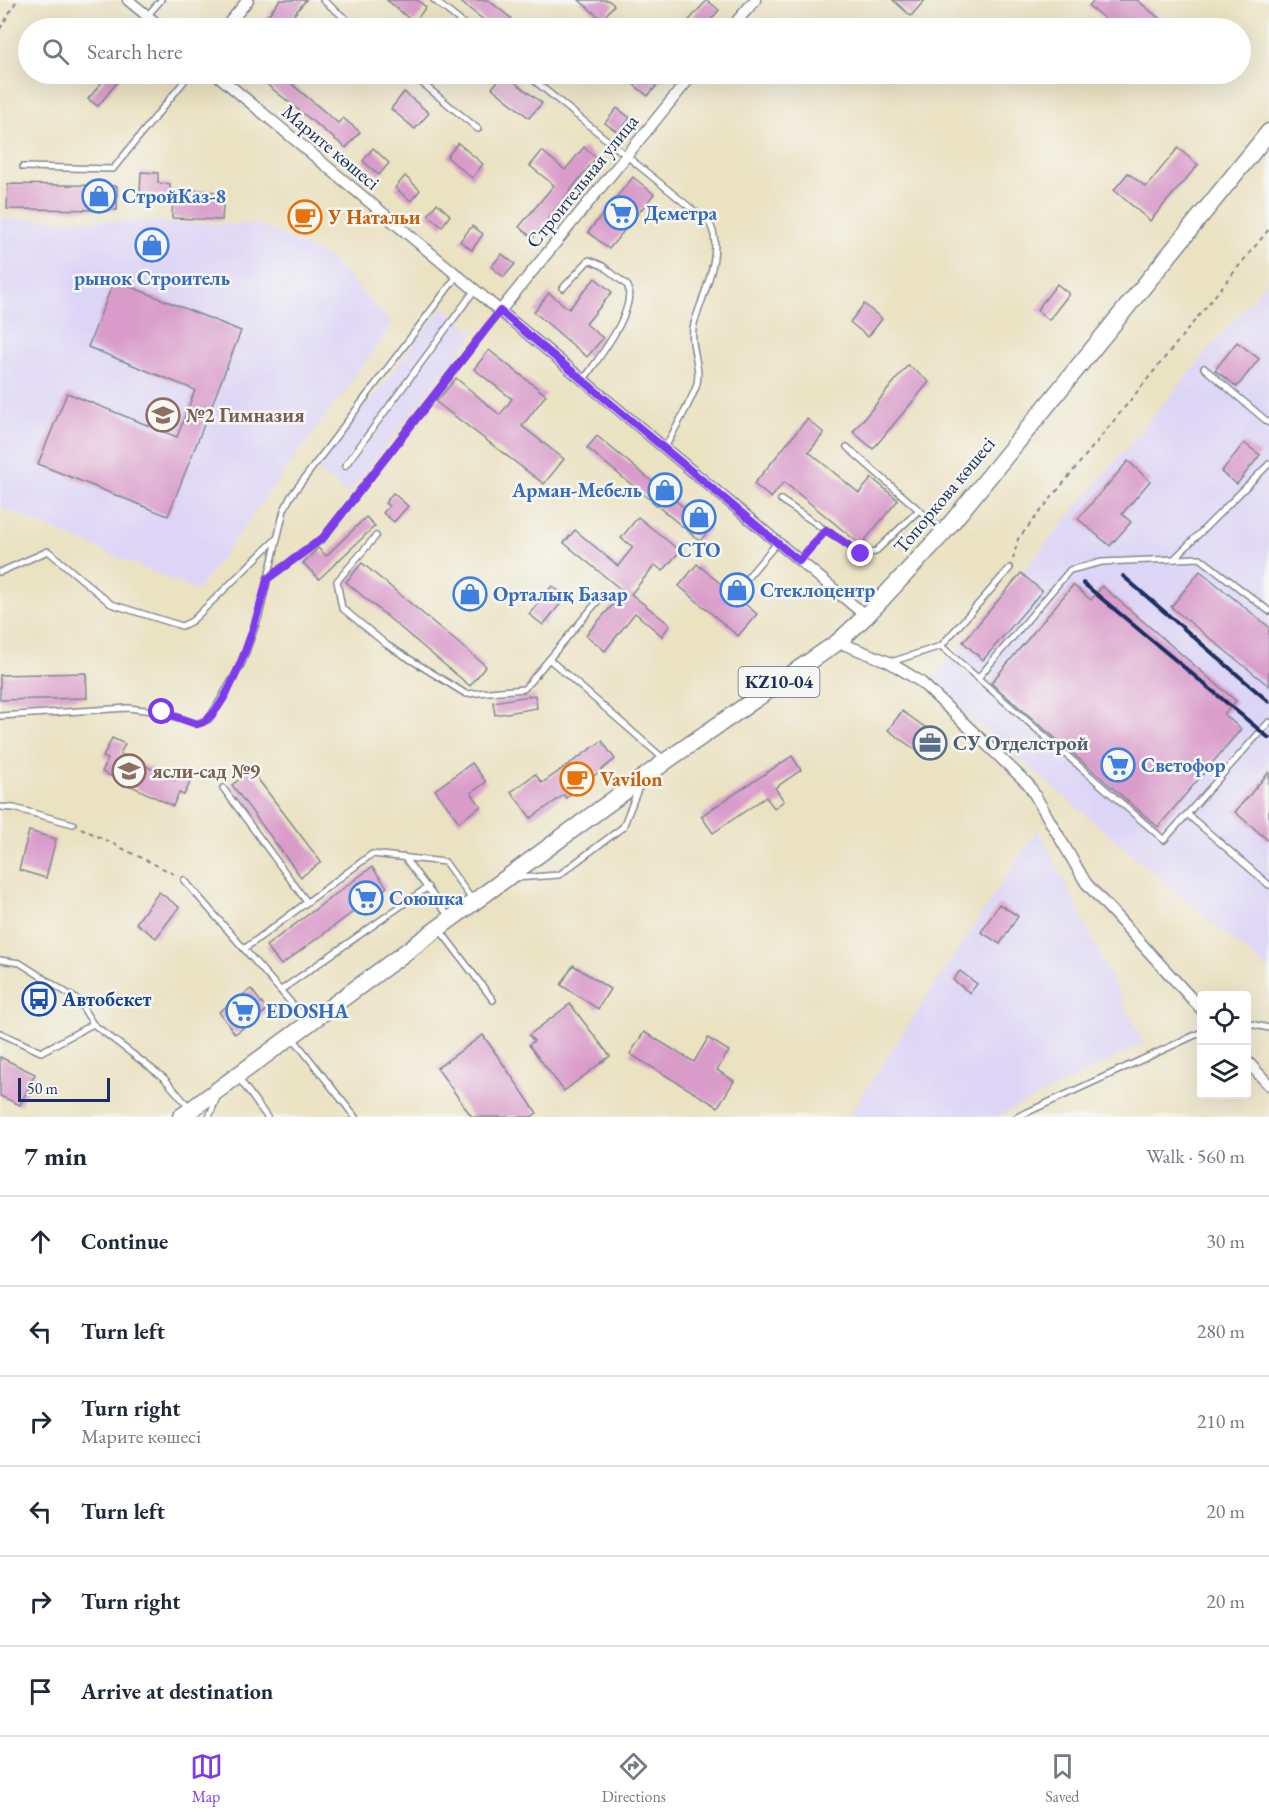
<!DOCTYPE html>
<html lang="en">
<head>
<meta charset="utf-8">
<style>
  :root { --surface:#fff; --page:#f2f2f3; --text:#1f2937; --muted:#747a83; --line:#e0e1e3; --accent:#7c3aed }
  body { margin:0; font-family:"EB Garamond",serif; background:var(--page); color:var(--text) }
  .controls { position:absolute; right:18px; bottom:18px; display:grid; overflow:hidden; border-radius:6px; box-shadow:0 6px 24px #0002 }
  .controls button { width:54px; height:54px; display:grid; place-items:center; padding:0; border:0; border-bottom:2px solid var(--line); background:var(--surface); color:var(--text); font:30px sans-serif }
  .scale { position:absolute; left:18px; bottom:15px; width:92px; box-sizing:border-box; padding-left:6px; border:3px solid #1b2f5e; border-top:0; font-size:16px; line-height:21px; white-space:nowrap; color:#1b2f5e; -webkit-text-stroke:4px #f6f6f2; paint-order:stroke }
  .stop { position:absolute; width:18px; height:18px; margin:-14px; border:4px solid #7c3aed; border-radius:50%; background:#fff }
  .stop.end { background:#7c3aed; border-color:#fff; box-shadow:0 2px 6px #0008 }
  .list { margin:0; padding:0; list-style:none }
  h2 { display:flex; justify-content:space-between; align-items:center; height:78px; margin:0; padding:0 24px; font-size:26px }
  h2 small { font-size:20px; font-weight:400; color:var(--muted) }
  .list li { display:grid; grid-template-columns:39px 1fr auto; gap:18px; align-items:center; box-sizing:border-box; height:90px; padding:0 24px; border-top:2px solid var(--line) }
  .list b { display:block; font-size:22px; white-space:nowrap }
  .list p { margin:0; font-size:20px; white-space:nowrap; color:var(--muted) }
  .list em { font-size:20px; font-style:normal; color:var(--muted) }
  .icon { flex:none; width:33px; height:33px; fill:none; stroke:currentColor; stroke-width:2; stroke-linecap:round; stroke-linejoin:round }
  .map { position:relative; flex:none; width:1269px; height:1117px; overflow:hidden }
  .search { position:absolute; background:var(--surface); box-shadow:0 6px 24px #0002; left:18px; right:18px; top:18px; height:66px; display:flex; align-items:center; gap:15px; box-sizing:border-box; padding:0 21px; border-radius:33px; color:var(--muted); font-size:22px }
  .sheet { height:618px; background:var(--surface) }
  nav { display:flex; justify-content:space-around; align-items:center; box-sizing:border-box; height:84px; border-top:2px solid var(--line); background:var(--surface); font-size:16px; color:var(--muted) }
  nav a { display:grid; justify-items:center; gap:3px }
  nav .on { color:var(--accent) }
  .map>svg:first-child { display:block }
  .built { fill:#ddd5f6 }
  .building { fill:#d99bca }
  .lines { fill:none; stroke-linecap:round; stroke-linejoin:round }
  .service-casing { stroke:#838890; stroke-width:8 }
  .minor-casing { stroke:#838890; stroke-width:13 }
  .trunk-casing { stroke:#838890; stroke-width:19 }
  .path { stroke:#838890; stroke-width:2; stroke-dasharray:4.5 4.5; stroke-linecap:butt }
  .service { stroke:#fff; stroke-width:5 }
  .minor { stroke:#fff; stroke-width:10 }
  .trunk { stroke:#fff; stroke-width:16 }
  .rail { stroke:#1b2f5e; stroke-width:4 }
  .route { stroke:#7c3aed; stroke-width:8 }
  .labels { text-anchor:middle; stroke-width:5; stroke-linejoin:round; paint-order:stroke }
  .shield { fill:#f6f6f2; stroke:#5d6b8a; stroke-width:1.5 }
  .shield-label { font-size:18px; font-weight:bold; fill:#1b2f5e }
  .street-label { font-size:20px; fill:#1b2f5e; stroke:#f6f6f2 }
  .shop-label { font-size:20px; font-weight:bold; fill:#366cbe; stroke:#f6f6f2; text-anchor:start }
  .food-label { font-size:20px; font-weight:bold; fill:#c56008; stroke:#f6f6f2; text-anchor:start }
  .education-label { font-size:20px; font-weight:bold; fill:#785e54; stroke:#f6f6f2; text-anchor:start }
  .service-label { font-size:20px; font-weight:bold; fill:#4e5e75; stroke:#f6f6f2; text-anchor:start }
  .transit-label { font-size:20px; font-weight:bold; fill:#164399; stroke:#f6f6f2; text-anchor:start }
</style>
</head>
<body>
<div class="map">
<svg width="1269" height="1117" viewBox="0 0 1269 1117">
  <rect width="100%" height="100%" fill="#f6f6f2"/>
  <filter id="ink" filterUnits="userSpaceOnUse"><feTurbulence type="fractalNoise" baseFrequency=".0167" numOctaves="2"/><feDisplacementMap in="SourceGraphic" scale="12" xChannelSelector="R" yChannelSelector="G"/><feConvolveMatrix kernelMatrix="1 2 1 2 8 2 1 2 1" color-interpolation-filters="sRGB"/></filter>
  <filter id="wash" filterUnits="userSpaceOnUse"><feTurbulence type="fractalNoise" baseFrequency=".008" numOctaves="4" result="noise"/><feDisplacementMap in="SourceGraphic" scale="24" xChannelSelector="R" yChannelSelector="G"/><feGaussianBlur stdDeviation="1.35" result="paint"/><feColorMatrix in="noise" values="0 0 0 0 0 0 0 0 0 0 0 0 0 0 0 0 0 1.4 0 .05"/><feComposite in="paint" operator="in"/></filter>
  <g filter="url(#wash)">
    <rect width="100%" height="100%" fill="#ebe2c2"/>
    <g class="built">
      <polygon points="0,218 259,225 328,257 393,324 197,591 0,507"/>
      <polygon points="1269,279 1269,971 929,682"/>
      <polygon points="443,307 475,332 348,494 316,469"/>
      <polygon points="1038,828 1144,1044 997,1117 848,1117"/>
    </g>
    <g id="blocks">
      <g class="building">
        <polygon points="280,0 306,0 283,28 268,28 262,23"/>
        <polygon points="387,0 417,0 426,7 414,23"/>
        <polygon points="458,0 488,0 511,18 502,28 494,28"/>
        <polygon points="579,0 608,0 614,5 602,20"/>
        <polygon points="707,0 719,10 704,28 682,28"/>
        <polygon points="893,0 925,0 911,16"/>
        <polygon points="1094,0 1137,0 1171,28 1116,28 1089,6"/>
        <polygon points="109,74 124,74 98,106 88,99"/>
        <polygon points="273,74 280,74 338,123 343,118 360,132 346,148 265,83"/>
        <polygon points="504,74 542,103 529,118 492,88"/>
        <polygon points="644,74 666,74 648,96 634,85"/>
        <polygon points="404,92 429,113 415,129 391,109"/>
        <polygon points="617,108 630,118 619,133 605,123"/>
        <polygon points="458,143 483,164 472,178 447,157"/>
        <polygon points="584,147 596,158 533,238 519,227 554,185 530,166 542,151 565,170"/>
        <polygon points="373,148 389,163 379,175 363,161"/>
        <polygon points="1178,148 1198,165 1150,221 1114,190 1128,173 1146,187"/>
        <polygon points="141,172 158,173 158,183 170,184 170,196 140,195"/>
        <polygon points="405,176 420,190 411,201 395,188"/>
        <polygon points="633,177 654,194 609,249 588,232"/>
        <polygon points="8,184 117,186 117,210 7,209"/>
        <polygon points="173,190 224,192 222,220 172,218"/>
        <polygon points="437,203 450,215 442,227 428,215"/>
        <polygon points="300,206 317,220 310,227 294,214"/>
        <polygon points="472,226 483,234 472,250 460,241"/>
        <polygon points="502,254 515,264 504,277 491,267"/>
        <polygon points="595,278 612,292 586,324 603,338 587,357 534,312 549,293 569,309"/>
        <polygon points="114,280 241,331 168,516 38,464 67,393 177,437 195,390 88,347"/>
        <polygon points="1057,284 1069,294 1049,320 1037,310"/>
        <polygon points="864,304 882,319 868,337 850,322"/>
        <polygon points="1237,342 1259,359 1237,387 1215,370"/>
        <polygon points="489,350 546,395 522,426 564,459 544,484 436,402 456,378 500,415 512,399 474,369"/>
        <polygon points="908,365 929,382 873,449 853,432"/>
        <polygon points="807,419 824,433 809,452 859,493 872,478 898,500 861,545 784,482 771,498 754,484"/>
        <polygon points="597,436 710,529 700,541 587,448"/>
        <polygon points="1244,443 1260,455 1237,484 1221,472"/>
        <polygon points="1128,461 1150,481 1122,514 1131,522 1110,546 1078,519"/>
        <polygon points="393,493 408,506 394,522 383,513 389,506 385,503"/>
        <polygon points="366,517 375,526 319,579 303,563 318,548 326,556"/>
        <polygon points="638,517 680,551 663,571 655,565 631,594 670,625 662,636 635,613 605,651 586,635 624,592 564,543 575,530 618,566 633,547 621,538"/>
        <polygon points="362,563 486,666 470,686 346,582"/>
        <polygon points="697,564 757,614 738,636 679,586"/>
        <polygon points="1200,571 1269,627 1269,686 1171,607"/>
        <polygon points="1021,573 1042,591 983,660 963,642"/>
        <polygon points="1073,585 1091,600 1102,586 1236,701 1224,714 1241,729 1158,827 991,683"/>
        <polygon points="552,586 566,597 543,625 529,614"/>
        <polygon points="86,673 87,698 0,700 0,675"/>
        <polygon points="535,695 537,708 495,715 493,702"/>
        <polygon points="902,711 942,739 928,759 888,730"/>
        <polygon points="112,738 125,744 120,754 175,780 180,770 193,776 184,795 179,793 173,806 102,772 108,759 103,757"/>
        <polygon points="602,741 615,759 566,798 564,795 531,818 511,792 535,774 542,783"/>
        <polygon points="792,756 801,770 775,788 784,801 774,808 766,797 713,833 701,816"/>
        <polygon points="472,763 486,782 471,793 481,806 459,822 435,790"/>
        <polygon points="251,770 321,862 301,877 232,785"/>
        <polygon points="1269,772 1269,841 1235,812"/>
        <polygon points="29,831 56,839 46,878 19,870"/>
        <polygon points="372,867 387,887 281,965 266,946"/>
        <polygon points="159,892 179,907 156,938 136,923"/>
        <polygon points="999,904 1018,916 1000,944 981,932"/>
        <polygon points="573,965 610,989 598,1009 561,985"/>
        <polygon points="960,971 977,984 970,993 953,980"/>
        <polygon points="251,989 267,1010 235,1034 219,1012"/>
        <polygon points="570,1004 610,1056 564,1091 529,1045 534,1041 529,1035"/>
        <polygon points="644,1032 694,1062 708,1038 729,1051 717,1070 734,1081 718,1107 630,1054"/>
        <polygon points="483,1035 537,1113 531,1117 472,1117 437,1068"/>
        <polygon points="0,1057 35,1074 20,1105 0,1096"/>
      </g>
    </g>
  </g>
  <g filter="url(#ink)">
    <use href="#blocks" fill-opacity="0" stroke="#838890" stroke-width="1.5"/>
    <g class="lines">
      <defs>
        <g id="service">
          <polyline points="323,0 357,28"/>
          <polyline points="434,0 469,28"/>
          <polyline points="147,16 161,0"/>
          <polyline points="411,74 478,129"/>
          <path d="M526 74 709 223C726 248 702 297 694 324 688 345 703 367 696 387 688 408 675 428 665 448"/>
          <polyline points="23,167 113,169 190,74"/>
          <path d="M563 288 589 260 603 266 628 286C635 314 598 358 583 381"/>
          <polyline points="1204,368 1269,423"/>
          <polyline points="847,447 943,531"/>
          <polyline points="345,466 474,291"/>
          <polyline points="781,500 861,554 875,552 919,510"/>
          <polyline points="376,536 337,581 342,608 387,645 466,694 524,689 597,602"/>
          <polyline points="1174,559 1269,464"/>
          <polyline points="799,560 826,530"/>
          <polyline points="0,572 48,551 111,604 182,626 192,621 276,539"/>
          <polyline points="268,578 323,538 500,311"/>
          <polyline points="747,578 777,543"/>
          <polyline points="941,646 1164,840 1269,722"/>
          <polyline points="550,660 665,760"/>
          <polyline points="891,662 941,646 1010,568"/>
          <polyline points="978,678 1070,570 1102,562 1200,558 1269,611"/>
          <polyline points="0,716 128,708 162,712 197,724 209,719 242,663 259,616 284,510 291,496 457,276"/>
          <polyline points="223,788 307,902"/>
          <polyline points="0,807 14,808 73,824"/>
          <polyline points="1187,814 1269,885"/>
          <polyline points="404,857 450,918"/>
          <polyline points="515,878 559,875 623,827 639,787"/>
          <polyline points="184,880 307,1021"/>
          <polyline points="440,930 493,1000"/>
          <polyline points="244,949 372,854 445,862 473,901"/>
          <polyline points="0,960 20,963 78,1000 93,1024 164,1078 189,1107"/>
          <polyline points="281,990 428,887"/>
          <polyline points="1246,1023 1269,1028"/>
          <polyline points="0,1033 41,1052 93,1024"/>
          <polyline points="293,1038 355,1117"/>
          <polyline points="238,1077 267,1117"/>
          <polyline points="209,1117 217,1097"/>
          <polyline points="1017,1117 1202,1032"/>
        </g>
        <g id="minor">
          <polyline points="128,0 162,28"/>
          <polyline points="225,28 248,0"/>
          <polyline points="731,28 755,0"/>
          <polyline points="216,74 866,616"/>
          <polyline points="500,311 693,74"/>
          <polyline points="838,642 889,662 921,682 1029,785 1086,883 1202,1010"/>
          <polyline points="1246,1060 1269,1085"/>
        </g>
        <polyline id="trunk" points="181,1117 666,761 838,642 866,616 944,532 1269,132"/>
      </defs>
      <use href="#service" class="service-casing"/>
      <use href="#minor" class="minor-casing"/>
      <use href="#trunk" class="trunk-casing"/>
      <g class="path">
        <polyline points="0,29 17,0"/>
        <polyline points="1013,559 1018,539 1269,229"/>
        <polyline points="81,828 178,876"/>
      </g>
      <use href="#service" class="service"/>
      <use href="#minor" class="minor"/>
      <use href="#trunk" class="trunk"/>
      <g class="rail">
        <polyline points="1123,576 1269,702"/>
        <polyline points="1083,583 1269,738"/>
      </g>
    </g>
  </g>
  <g class="lines" filter="url(#ink)">
    <path class="route" d="M162 712 197 724C228 721 261 607 267 579L323 538 500 311 799 561 826 530 861 554"/>
  </g>
  <defs>
    <symbol id="shop-ring" viewBox="-11 -11 22 22"><circle r="9.5" fill="#f6f6f2" stroke="#3f7fe0" stroke-width="1.5"/><path d="M-5-2.5h2.3a2.7 3.5 0 0 1 5.4 0H5L5.5 6h-11ZM-1.5-2.5h3a1.5 2.3 0 0 0-3 0Z" fill="#3f7fe0"/></symbol>
    <symbol id="supermarket-ring" viewBox="-11 -11 22 22"><circle r="9.5" fill="#f6f6f2" stroke="#3f7fe0" stroke-width="1.5"/><path d="M-6-5.5h2.5l.6 2H6L4.5 2H-2.5L-4.4-4H-6ZM-1.5 3.2a1.3 1.3 0 1 0 .1 0ZM3 3.2a1.3 1.3 0 1 0 .1 0Z" fill="#3f7fe0"/></symbol>
    <symbol id="cafe-ring" viewBox="-11 -11 22 22"><circle r="9.5" fill="#f6f6f2" stroke="#e8710a" stroke-width="1.5"/><path d="M-5.5-4.5H6V0H3Q3 3.5 0 3.5H-2.5Q-5.5 3.5-5.5 0ZM3-3.2v2h1.7v-2ZM-6 4.5H4V6H-6Z" fill="#e8710a"/></symbol>
    <symbol id="school-ring" viewBox="-11 -11 22 22"><circle r="9.5" fill="#f6f6f2" stroke="#8d6e63" stroke-width="1.5"/><path d="M0-5L7-2L0 1L-7-2ZM-4 1L0 2.5L4 1V4Q0 6-4 4Z" fill="#8d6e63"/></symbol>
    <symbol id="office-ring" viewBox="-11 -11 22 22"><circle r="9.5" fill="#f6f6f2" stroke="#5c6f8a" stroke-width="1.5"/><path d="M-6-3h4V-5.5h4V-3h4V5H-6ZM-1-4.5V-3h2v-1.5ZM-6 0V1H6V0Z" fill="#5c6f8a"/></symbol>
    <symbol id="bus-ring" viewBox="-11 -11 22 22"><circle r="9.5" fill="#f6f6f2" stroke="#1a4fb4" stroke-width="1.5"/><path d="M-5-6H5V4H4V6H2V4H-2V6H-4V4H-5ZM-3.5-4V0h7V-4ZM-3.5 1.2v1.5H-2V1.2ZM2 1.2v1.5H3.5V1.2Z" fill="#1a4fb4"/></symbol>
  </defs>
  <g fill-rule="evenodd">
    <use href="#shop-ring" x="80" y="177" width="38" height="38"/>
    <use href="#supermarket-ring" x="602" y="194" width="38" height="38"/>
    <use href="#cafe-ring" x="286" y="198" width="38" height="38"/>
    <use href="#shop-ring" x="133" y="226" width="38" height="38"/>
    <use href="#school-ring" x="144" y="396" width="38" height="38"/>
    <use href="#shop-ring" x="646" y="471" width="38" height="38"/>
    <use href="#shop-ring" x="680" y="498" width="38" height="38"/>
    <use href="#shop-ring" x="718" y="571" width="38" height="38"/>
    <use href="#shop-ring" x="451" y="575" width="38" height="38"/>
    <use href="#office-ring" x="911" y="724" width="38" height="38"/>
    <use href="#supermarket-ring" x="1099" y="746" width="38" height="38"/>
    <use href="#school-ring" x="110" y="752" width="38" height="38"/>
    <use href="#cafe-ring" x="558" y="760" width="38" height="38"/>
    <use href="#supermarket-ring" x="347" y="879" width="38" height="38"/>
    <use href="#bus-ring" x="20" y="980" width="38" height="38"/>
    <use href="#supermarket-ring" x="224" y="992" width="38" height="38"/>
  </g>
  <g class="labels">
    <rect class="shield" x="738.5" y="667" width="81" height="30" rx="4.5"/>
    <g class="shield-label">
      <text x="779" y="688">KZ10-04</text>
    </g>
    <g class="street-label">
      <text transform="translate(331 147) rotate(40)" y="7">Марите көшесі</text>
      <text transform="translate(582 181) rotate(-51)" y="7">Строительная улица</text>
      <text transform="translate(944 495) rotate(-50)" y="7">Топоркова көшесі</text>
    </g>
    <g class="shop-label">
      <text x="122" y="203">СтройКаз-8</text>
      <text x="644" y="220">Деметра</text>
      <text x="152" y="285" text-anchor="middle">рынок Строитель</text>
      <text x="642" y="497" text-anchor="end">Арман-Мебель</text>
      <text x="699" y="557" text-anchor="middle">СТО</text>
      <text x="760" y="597">Стеклоцентр</text>
      <text x="493" y="601">Орталық Базар</text>
      <text x="1141" y="772">Светофор</text>
      <text x="389" y="905">Союшка</text>
      <text x="266" y="1018">EDOSHA</text>
    </g>
    <g class="food-label">
      <text x="328" y="224">У Натальи</text>
      <text x="600" y="786">Vavilon</text>
    </g>
    <g class="education-label">
      <text x="186" y="422">№2 Гимназия</text>
      <text x="152" y="778">ясли-сад №9</text>
    </g>
    <g class="service-label">
      <text x="953" y="750">СУ Отделстрой</text>
    </g>
    <g class="transit-label">
      <text x="62" y="1006">Автобекет</text>
    </g>
  </g>
</svg>
<div class="controls">
<button><svg class="icon" aria-label="locate" viewBox="0 0 24 24"><circle cx="12" cy="12" r="6"/><path d="M12 2v4M12 18v4M2 12h4M18 12h4"/></svg></button>
<button><svg class="icon" aria-label="layers" viewBox="0 0 24 24"><path d="M12 4l9 5-9 5-9-5zM3 14l9 5 9-5"/></svg></button>
</div>
<div class="scale">50 m</div>
<div class="stop" style="left:162px;top:712px"></div>
<div class="stop end" style="left:861px;top:554px"></div>
<div class="search"><svg class="icon" aria-label="search" viewBox="0 0 24 24"><circle cx="10" cy="10" r="6"/><path d="M15 15l6 6"/></svg>Search here</div>
</div>
<section class="sheet">
<h2>7 min<small>Walk · 560 m</small></h2>
<ul class="list">
<li><svg class="icon" aria-label="ahead" viewBox="0 0 24 24"><path d="M12 20V5M6 11l6-6 6 6"/></svg><div><b>Continue</b></div><em>30 m</em></li>
<li><svg class="icon" aria-label="left" viewBox="0 0 24 24"><path d="M17 20v-9H6M10 6l-5 5 5 5"/></svg><div><b>Turn left</b></div><em>280 m</em></li>
<li><svg class="icon" aria-label="right" viewBox="0 0 24 24"><path d="M7 20v-9h11M14 6l5 5-5 5"/></svg><div><b>Turn right</b><p>Марите көшесі</p></div><em>210 m</em></li>
<li><svg class="icon" aria-label="left" viewBox="0 0 24 24"><path d="M17 20v-9H6M10 6l-5 5 5 5"/></svg><div><b>Turn left</b></div><em>20 m</em></li>
<li><svg class="icon" aria-label="right" viewBox="0 0 24 24"><path d="M7 20v-9h11M14 6l5 5-5 5"/></svg><div><b>Turn right</b></div><em>20 m</em></li>
<li><svg class="icon" aria-label="arrive" viewBox="0 0 24 24"><path d="M6 21V4h12l-3 4 3 4H6"/></svg><div><b>Arrive at destination</b></div></li>
</ul>
</section>
<nav>
<a class="on"><svg class="icon" aria-label="map" viewBox="0 0 24 24"><path d="M3 6l6-2 6 2 6-2v14l-6 2-6-2-6 2zM9 4v14M15 6v14"/></svg>Map</a>
<a><svg class="icon" aria-label="directions" viewBox="0 0 24 24"><path d="M12 3l9 9-9 9-9-9zM9 14v-3h6M13 9l2 2-2 2"/></svg>Directions</a>
<a><svg class="icon" aria-label="saved" viewBox="0 0 24 24"><path d="M7 4h10v16l-5-4-5 4z"/></svg>Saved</a>
</nav>
</body>
</html>
